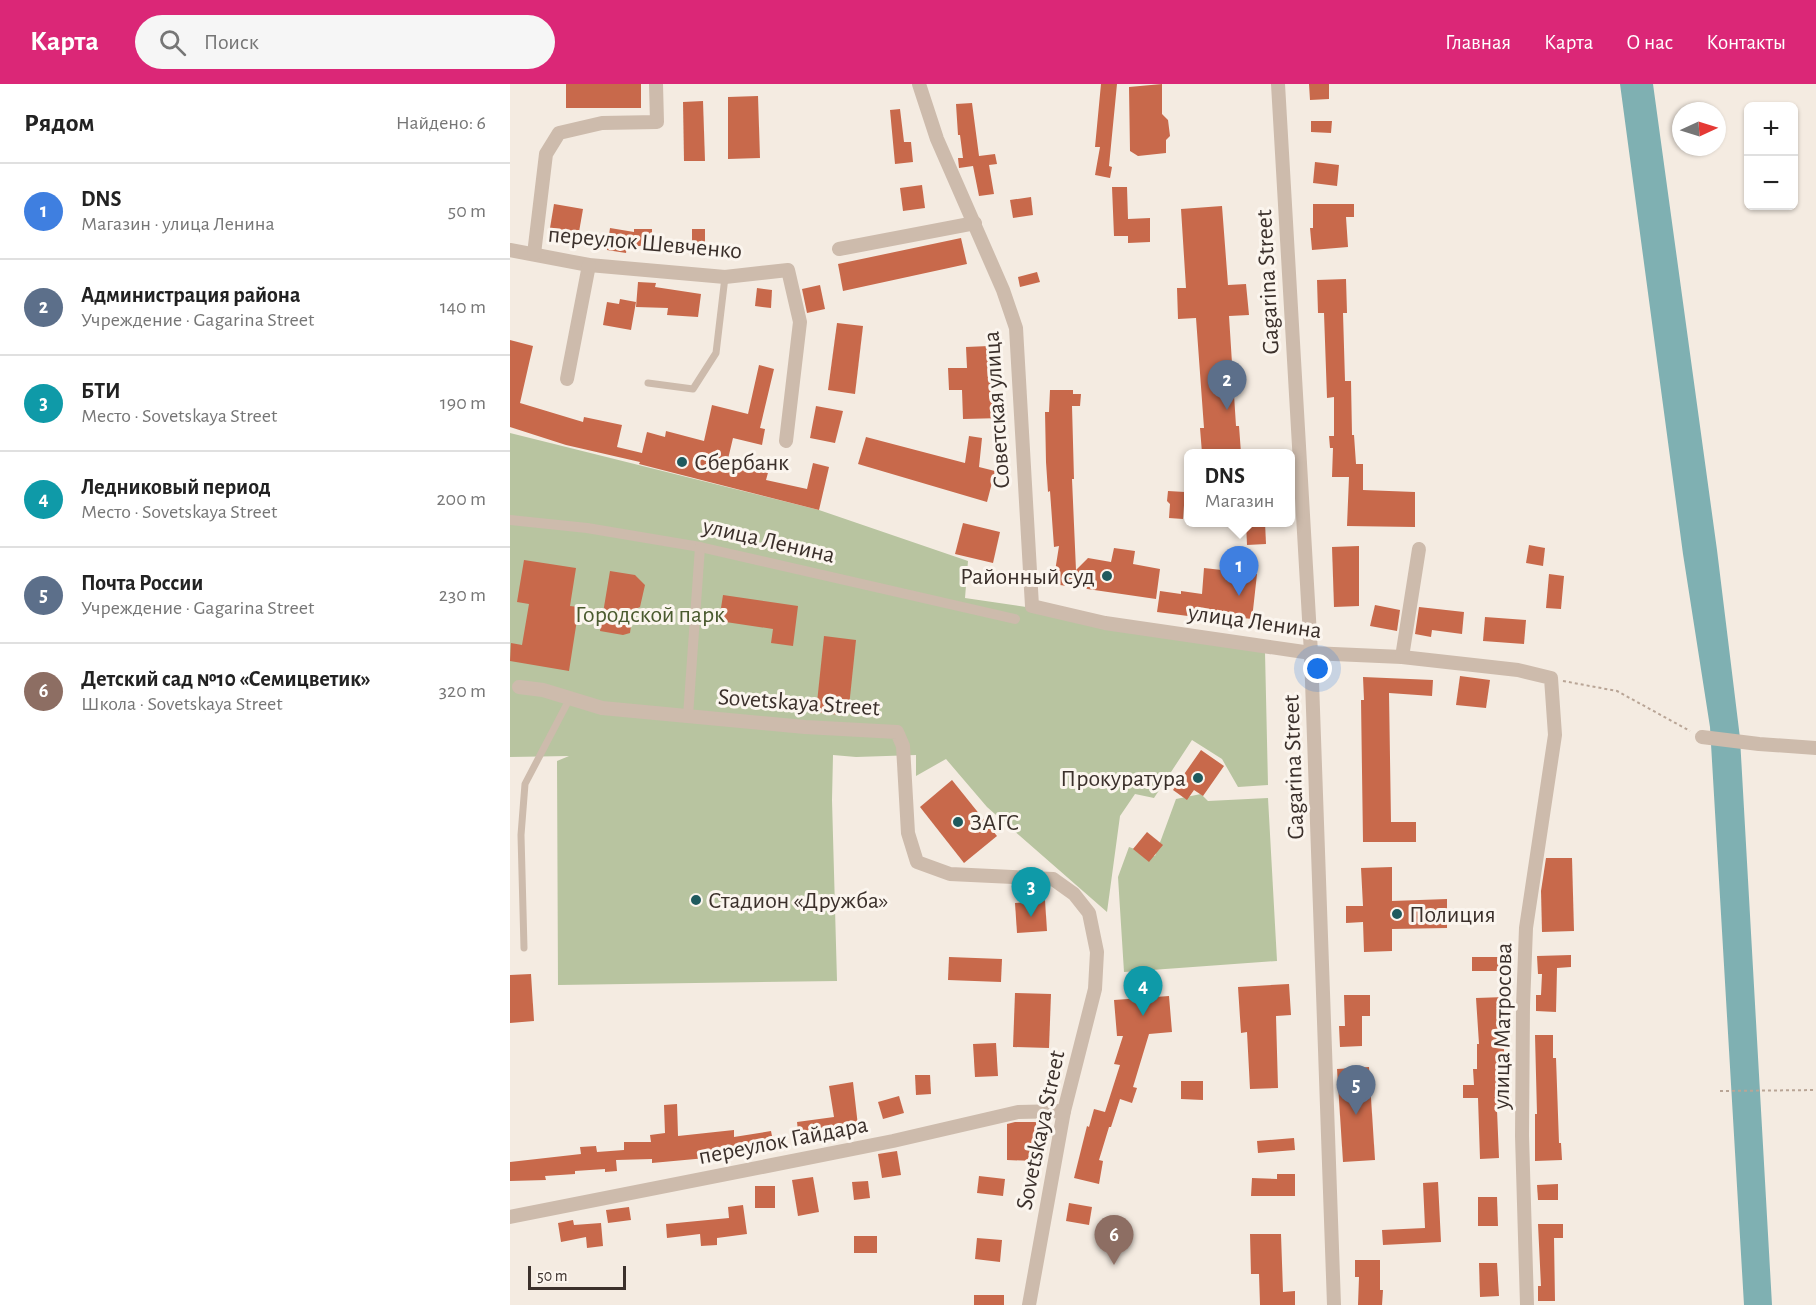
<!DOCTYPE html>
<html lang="ru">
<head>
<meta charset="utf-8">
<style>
  :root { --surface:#fff; --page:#f6f6f6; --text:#222; --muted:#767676; --line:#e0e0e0; --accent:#db2777 }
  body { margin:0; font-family:"Alegreya Sans",sans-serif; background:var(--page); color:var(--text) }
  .controls { position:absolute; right:18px; top:18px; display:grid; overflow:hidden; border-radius:9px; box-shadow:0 2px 4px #0004 }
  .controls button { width:54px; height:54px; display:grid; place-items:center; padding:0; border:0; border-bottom:2px solid var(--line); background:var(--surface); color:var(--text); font:30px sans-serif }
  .compass { position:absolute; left:1162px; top:18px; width:54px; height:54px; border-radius:50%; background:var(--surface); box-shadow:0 2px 4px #0004; rotate:86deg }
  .scale { position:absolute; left:18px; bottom:15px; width:98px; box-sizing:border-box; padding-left:6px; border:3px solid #3b302b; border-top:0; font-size:16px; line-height:21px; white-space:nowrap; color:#3b302b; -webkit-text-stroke:4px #fbf5ee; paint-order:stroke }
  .you { position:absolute; left:808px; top:585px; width:21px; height:21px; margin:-15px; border:4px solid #fff; border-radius:50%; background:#1a73e8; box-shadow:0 0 0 9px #1a73e833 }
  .badge { display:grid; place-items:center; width:39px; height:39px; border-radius:50%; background:var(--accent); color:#fff; font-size:20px; font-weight:700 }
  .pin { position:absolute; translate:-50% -50px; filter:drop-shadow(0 2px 3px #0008) }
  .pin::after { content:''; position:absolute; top:32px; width:21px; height:18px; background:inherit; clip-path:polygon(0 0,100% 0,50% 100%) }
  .popup { position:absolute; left:674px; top:365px; width:111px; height:78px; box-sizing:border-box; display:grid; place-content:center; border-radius:9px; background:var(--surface); filter:drop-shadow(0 2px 4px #0005); font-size:20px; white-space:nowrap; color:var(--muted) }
  .popup b { font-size:22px; color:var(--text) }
  .popup::after { content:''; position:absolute; left:50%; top:100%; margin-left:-12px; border:12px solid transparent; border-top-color:var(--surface) }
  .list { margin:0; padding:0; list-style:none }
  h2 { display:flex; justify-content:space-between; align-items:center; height:78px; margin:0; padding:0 24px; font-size:26px }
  h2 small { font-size:20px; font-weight:400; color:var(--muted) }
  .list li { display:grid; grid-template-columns:39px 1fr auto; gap:18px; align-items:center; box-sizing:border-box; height:96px; padding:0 24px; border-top:2px solid var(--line) }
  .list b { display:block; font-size:22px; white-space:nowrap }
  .list p { margin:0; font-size:20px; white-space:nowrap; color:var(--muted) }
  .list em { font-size:20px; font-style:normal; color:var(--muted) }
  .icon { flex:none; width:33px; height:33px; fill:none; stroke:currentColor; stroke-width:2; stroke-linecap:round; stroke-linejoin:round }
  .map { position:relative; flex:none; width:1306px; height:1221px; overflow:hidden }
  header { display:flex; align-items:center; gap:36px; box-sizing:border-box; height:84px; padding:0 30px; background:var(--accent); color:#fff }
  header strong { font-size:28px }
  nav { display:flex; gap:33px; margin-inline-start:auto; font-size:21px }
  .search { width:420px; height:54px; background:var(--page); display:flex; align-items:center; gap:15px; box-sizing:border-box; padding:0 21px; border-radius:33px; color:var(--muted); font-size:22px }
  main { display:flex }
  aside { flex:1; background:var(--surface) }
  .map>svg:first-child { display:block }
  .green { fill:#b8c4a0 }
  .water { fill:#7fb0b2 }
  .building { fill:#c8694b }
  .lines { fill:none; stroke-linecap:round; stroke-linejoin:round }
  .path { stroke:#b9a596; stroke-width:2; stroke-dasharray:3 3; stroke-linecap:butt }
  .service { stroke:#cdbbac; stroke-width:7 }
  .pedestrian { stroke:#cdbbac; stroke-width:10 }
  .minor { stroke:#cdbbac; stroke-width:14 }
  .poi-dot { fill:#1f5a5e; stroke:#fbf5ee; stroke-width:2 }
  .labels { text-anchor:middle; stroke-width:6; stroke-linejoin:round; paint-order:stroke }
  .street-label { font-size:24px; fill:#3b302b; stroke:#fbf5ee }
  .poi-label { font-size:24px; fill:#3b302b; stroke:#fbf5ee; text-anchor:start }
  .park-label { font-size:24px; fill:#4a5a2e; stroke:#fbf5ee }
</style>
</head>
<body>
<header>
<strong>Карта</strong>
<div class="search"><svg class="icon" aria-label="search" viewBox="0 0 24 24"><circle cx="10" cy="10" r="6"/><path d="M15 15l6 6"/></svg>Поиск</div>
<nav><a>Главная</a><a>Карта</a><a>О нас</a><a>Контакты</a></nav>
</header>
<main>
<aside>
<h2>Рядом<small>Найдено: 6</small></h2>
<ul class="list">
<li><span class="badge" style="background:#3f7fe0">1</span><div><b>DNS</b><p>Магазин · улица Ленина</p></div><em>50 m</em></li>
<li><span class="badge" style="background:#5c6f8a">2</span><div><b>Администрация района</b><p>Учреждение · Gagarina Street</p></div><em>140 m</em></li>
<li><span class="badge" style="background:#0f9aa8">3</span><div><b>БТИ</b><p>Место · Sovetskaya Street</p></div><em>190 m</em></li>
<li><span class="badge" style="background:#0f9aa8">4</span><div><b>Ледниковый период</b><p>Место · Sovetskaya Street</p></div><em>200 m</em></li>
<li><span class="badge" style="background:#5c6f8a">5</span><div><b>Почта России</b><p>Учреждение · Gagarina Street</p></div><em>230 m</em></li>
<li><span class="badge" style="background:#8d6e63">6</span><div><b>Детский сад №10 «Семицветик»</b><p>Школа · Sovetskaya Street</p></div><em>320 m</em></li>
</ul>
</aside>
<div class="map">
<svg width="1306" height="1221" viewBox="0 0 1306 1221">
  <rect width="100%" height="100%" fill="#f4ebe1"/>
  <g class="green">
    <polygon points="0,349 309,426 458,477 455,514 523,524 755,568 758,701 728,703 712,675 682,656 644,714 625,710 610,732 597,828 477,723 436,675 406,692 406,671 346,673 323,671 322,716 327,897 48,901 47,677 59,672 0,673"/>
    <polygon points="691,710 698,717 758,714 767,877 614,888 608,793 619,763 645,772 666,715"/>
  </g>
  <polygon class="water" points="1110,0 1143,0 1207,466 1230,654 1262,1221 1234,1221 1200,643 1173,470"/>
  <g class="building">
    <rect x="56" y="0" width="75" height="24"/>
    <polygon points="591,0 607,0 599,82 602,83 600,94 585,91 590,63 585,63"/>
    <polygon points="652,0 652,30 658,36 660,52 656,56 656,69 628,72 620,67 619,3"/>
    <polygon points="799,0 819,0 819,15 800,16"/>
    <polygon points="248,12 250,74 218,75 218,13"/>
    <polygon points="193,17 195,77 174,77 173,18"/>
    <polygon points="462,19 469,72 485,70 487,80 479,81 484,110 469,112 463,82 449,84 448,74 453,74 450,51 448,51 446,20"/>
    <polygon points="390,25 394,58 401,58 403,78 385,80 380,26"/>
    <polygon points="801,37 822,37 821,49 801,48"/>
    <polygon points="805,78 829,81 827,102 803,99"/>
    <polygon points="412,101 415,124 393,127 390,104"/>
    <polygon points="602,103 617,103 618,135 640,134 640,158 618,159 618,152 604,152"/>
    <polygon points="521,113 523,131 503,134 500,116"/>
    <polygon points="44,120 73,125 69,148 40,144"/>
    <polygon points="803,120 844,120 844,133 836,133 838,163 802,166 800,144 803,144"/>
    <polygon points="712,122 718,201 736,200 739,231 719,232 726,342 729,342 731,369 692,369 690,344 694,344 686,234 668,235 667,204 676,204 671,125"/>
    <polygon points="100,144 124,148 124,145 142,145 142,162 117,162 116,169 97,166"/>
    <rect x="182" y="145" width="13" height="26"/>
    <polygon points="451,154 457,180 333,207 328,180"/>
    <polygon points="527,188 530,198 510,203 508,193"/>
    <polygon points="836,195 837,229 833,229 835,297 841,297 842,351 844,351 846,380 853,380 853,406 905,408 905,443 837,442 839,393 822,393 823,364 820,364 819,352 824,352 824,313 817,314 814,229 808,229 807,196"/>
    <polygon points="128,198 146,199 145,203 191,210 188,233 157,231 158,224 126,223"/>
    <polygon points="310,201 315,225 297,229 292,205"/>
    <polygon points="247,204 262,206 261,224 245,222"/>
    <polygon points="110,215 126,218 121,246 93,241 97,218 109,220"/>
    <polygon points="327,239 353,242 345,310 318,306"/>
    <polygon points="0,256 23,262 10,319 73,338 74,333 112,341 107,363 132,369 137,348 155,353 156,347 194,357 202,321 238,330 249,281 264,285 250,344 255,345 252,361 223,354 218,375 259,385 256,396 297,405 303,379 319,383 309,426 129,380 130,378 56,361 0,343"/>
    <polygon points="479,262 481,308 492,308 493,334 453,335 452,306 439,306 438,284 457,284 456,263"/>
    <polygon points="540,306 563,306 563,310 571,310 570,322 562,322 564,395 562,395 566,486 578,474 601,478 604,464 625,467 623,480 650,485 646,515 543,500 549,462 544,463 540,407 538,408 536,378 535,328 539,328"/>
    <polygon points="306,322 333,327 325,359 300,354"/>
    <polygon points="459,352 472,354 469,383 485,387 477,418 348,380 356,353 455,379"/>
    <polygon points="658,407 675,408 673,435 659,434 660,420 657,417"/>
    <polygon points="736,438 755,438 756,460 737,461"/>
    <polygon points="453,439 490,448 483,479 445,470"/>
    <polygon points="1019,461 1035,464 1033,482 1016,479"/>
    <polygon points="849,462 849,522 824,523 822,463"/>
    <polygon points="14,476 66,484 60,522 69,523 59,587 0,577 1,559 12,561 19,520 7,518"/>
    <polygon points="694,484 747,490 742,535 679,528 678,532 647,528 650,507 671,510 671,507 692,510"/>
    <polygon points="100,487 125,491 135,501 130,523 123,526 120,549 113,551 90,547"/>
    <polygon points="1039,490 1054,492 1051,525 1036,524"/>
    <polygon points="213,511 288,522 283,562 261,559 263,545 209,537"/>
    <polygon points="865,521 890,526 887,547 860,542"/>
    <polygon points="909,523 954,528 952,550 922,546 921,553 905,550"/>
    <polygon points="975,533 1016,536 1014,560 973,557"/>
    <polygon points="314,552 346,556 338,632 306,628"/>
    <polygon points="950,592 980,596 976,624 946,621"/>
    <polygon points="853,593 923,596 922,612 879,609 881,738 906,738 906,758 853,758 851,616 854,616"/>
    <polygon points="691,666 714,682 693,712 684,706 677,716 663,706"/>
    <polygon points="442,696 487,752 454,779 410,723"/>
    <polygon points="637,748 653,761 639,778 623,765"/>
    <polygon points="1036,774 1062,774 1064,847 1032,848 1031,807"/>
    <polygon points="882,783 882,817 937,815 937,844 882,845 882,867 854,868 853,838 836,839 836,822 853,822 851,784"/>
    <polygon points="535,816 537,847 507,849 505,819"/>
    <polygon points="1061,871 1061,883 1047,884 1046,928 1026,927 1026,911 1031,911 1032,890 1028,890 1027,872"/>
    <polygon points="439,873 492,875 491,898 438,896"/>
    <rect x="962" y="873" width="30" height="14"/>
    <polygon points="21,890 24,937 0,939 0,891"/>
    <polygon points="779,900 781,931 766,932 768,1004 740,1005 737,948 731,949 728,903"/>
    <polygon points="505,909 541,910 539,964 503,963"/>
    <polygon points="834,911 860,911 860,932 852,932 852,962 830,963 829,942 835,942"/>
    <polygon points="659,912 662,948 639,950 623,1003 627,1004 622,1019 610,1015 601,1043 599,1043 589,1076 593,1077 589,1100 564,1094 577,1042 579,1043 584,1025 595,1028 610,981 604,980 613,952 607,952 604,916"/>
    <polygon points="995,913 996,942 994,942 994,1026 987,1026 989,1074 970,1075 968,1014 953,1014 953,1001 964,1001 963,985 967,985 967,960 969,960 966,914"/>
    <polygon points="1025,951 1043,951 1043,974 1046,974 1049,1059 1051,1059 1052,1076 1025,1077 1025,1030 1027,1030"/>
    <polygon points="486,959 488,992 465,993 463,960"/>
    <polygon points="859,983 865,1076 833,1078 827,985"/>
    <polygon points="405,991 420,991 421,1010 406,1011"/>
    <polygon points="671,997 693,997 693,1016 671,1015"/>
    <polygon points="343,998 348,1042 307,1047 308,1053 289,1056 287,1038 324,1033 319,1002"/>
    <polygon points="389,1012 394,1029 373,1035 368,1018"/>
    <polygon points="167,1020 168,1052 224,1046 224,1053 261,1047 264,1062 226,1069 226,1074 207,1075 207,1073 142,1079 142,1075 106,1076 107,1087 95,1088 95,1085 65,1087 65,1090 35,1092 36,1096 0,1097 0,1078 71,1070 70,1063 86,1062 87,1068 114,1066 114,1058 141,1058 140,1051 155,1049 154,1021"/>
    <polygon points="505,1038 526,1038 526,1077 497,1076 497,1040"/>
    <polygon points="784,1054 785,1066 748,1069 747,1057"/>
    <polygon points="387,1067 391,1091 372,1094 368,1070"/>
    <polygon points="767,1090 785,1090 785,1112 741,1112 742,1094 767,1095"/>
    <polygon points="469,1092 495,1095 493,1112 467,1109"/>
    <polygon points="303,1093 309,1128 288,1132 282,1096"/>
    <polygon points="358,1097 360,1114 344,1116 342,1098"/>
    <polygon points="928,1098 931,1158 873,1161 872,1146 915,1144 913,1099"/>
    <polygon points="1048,1100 1048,1116 1028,1116 1027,1101"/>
    <rect x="245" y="1102" width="20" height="22"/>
    <polygon points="968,1113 987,1113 988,1142 968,1142"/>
    <polygon points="559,1119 582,1123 579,1141 556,1137"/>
    <polygon points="233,1121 237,1150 207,1154 207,1161 191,1162 190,1150 157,1154 156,1140 219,1134 218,1123"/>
    <polygon points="119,1123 121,1136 98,1139 96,1126"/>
    <polygon points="63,1136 64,1141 91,1139 93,1162 77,1164 76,1153 51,1158 48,1139"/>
    <polygon points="1028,1140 1053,1140 1053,1154 1044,1154 1045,1217 1028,1217 1028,1202 1031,1202"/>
    <polygon points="740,1150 771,1150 773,1208 785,1207 785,1221 750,1221 749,1190 741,1190"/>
    <rect x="344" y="1152" width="23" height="17"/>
    <polygon points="467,1154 492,1156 490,1178 465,1175"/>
    <polygon points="845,1176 870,1176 870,1206 873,1206 872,1221 848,1221 849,1193 845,1193"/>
    <polygon points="969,1179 987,1179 989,1212 970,1213"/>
    <rect x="464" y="1211" width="30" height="10"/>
  </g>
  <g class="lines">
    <g class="path">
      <polyline points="1053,597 1107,607 1180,647"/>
      <polyline points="1210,1007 1306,1006"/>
    </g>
    <g class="service">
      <polyline points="138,299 183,305 206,269 215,193"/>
      <polyline points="14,864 11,751 15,700 60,614"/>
    </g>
    <g class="pedestrian">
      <polyline points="0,436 77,444 190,463 505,535"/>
      <polyline points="178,632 190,463"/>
    </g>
    <g class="minor">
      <polyline points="409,0 427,55 493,206 506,244 522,522 595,539 801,569 892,573 1008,586 1041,594 1045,651 1016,844 1013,922 1012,1052 1017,1221"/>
      <polyline points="768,0 801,569 824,1221"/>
      <polyline points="329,165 465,139"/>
      <polyline points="0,166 79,181 215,193 278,186 290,238 276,357"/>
      <polyline points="24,170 36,70 49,49 92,39 147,38 146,0"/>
      <polyline points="57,295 79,181"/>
      <polyline points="892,573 909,465"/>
      <polyline points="9,603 33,606 92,624 295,643 387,648 393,662 398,749 407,778 440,790 543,795 564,810 579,829 587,868 585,905 554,1027 519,1221"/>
      <polyline points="1192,653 1249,660 1306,664"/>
      <polyline points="0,1133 383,1057 508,1028 554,1027"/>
    </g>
  </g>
  <g class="poi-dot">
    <circle cx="172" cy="378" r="6"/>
    <circle cx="597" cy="492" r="6"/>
    <circle cx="688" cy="694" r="6"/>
    <circle cx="448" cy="738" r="6"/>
    <circle cx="186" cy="816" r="6"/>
    <circle cx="887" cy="830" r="6"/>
  </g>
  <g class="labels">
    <g class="street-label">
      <text transform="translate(135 158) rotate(5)" y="8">переулок Шевченко</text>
      <text transform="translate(757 198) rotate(-93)" y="8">Gagarina Street</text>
      <text transform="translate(486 326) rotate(-94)" y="8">Советская улица</text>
      <text transform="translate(259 456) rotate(13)" y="8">улица Ленина</text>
      <text transform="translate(745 537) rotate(8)" y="8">улица Ленина</text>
      <text transform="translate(289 618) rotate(4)" y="8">Sovetskaya Street</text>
      <text transform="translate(783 683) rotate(-92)" y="8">Gagarina Street</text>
      <text transform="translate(992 942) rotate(-89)" y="8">улица Матросова</text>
      <text transform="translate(530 1046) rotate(-78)" y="8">Sovetskaya Street</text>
      <text transform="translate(273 1056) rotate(-11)" y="8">переулок Гайдара</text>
    </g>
    <g class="poi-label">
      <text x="184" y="386">Сбербанк</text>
      <text x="585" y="500" text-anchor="end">Районный суд</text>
      <text x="676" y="702" text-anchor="end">Прокуратура</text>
      <text x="460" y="746">ЗАГС</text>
      <text x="198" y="824">Стадион «Дружба»</text>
      <text x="899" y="838">Полиция</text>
    </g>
    <g class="park-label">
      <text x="140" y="538">Городской парк</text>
    </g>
  </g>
</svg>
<div class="controls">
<button>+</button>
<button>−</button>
</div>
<svg class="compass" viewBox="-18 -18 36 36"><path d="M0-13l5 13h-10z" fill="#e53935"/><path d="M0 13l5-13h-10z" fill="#767676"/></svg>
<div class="scale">50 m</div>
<div class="you"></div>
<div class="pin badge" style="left:729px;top:512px;background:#3f7fe0">1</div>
<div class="popup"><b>DNS</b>Магазин</div>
<div class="pin badge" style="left:717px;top:326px;background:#5c6f8a">2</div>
<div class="pin badge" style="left:521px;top:833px;background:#0f9aa8">3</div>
<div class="pin badge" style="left:633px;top:932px;background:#0f9aa8">4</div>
<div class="pin badge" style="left:846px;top:1031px;background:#5c6f8a">5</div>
<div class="pin badge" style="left:604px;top:1181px;background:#8d6e63">6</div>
</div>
</main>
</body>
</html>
